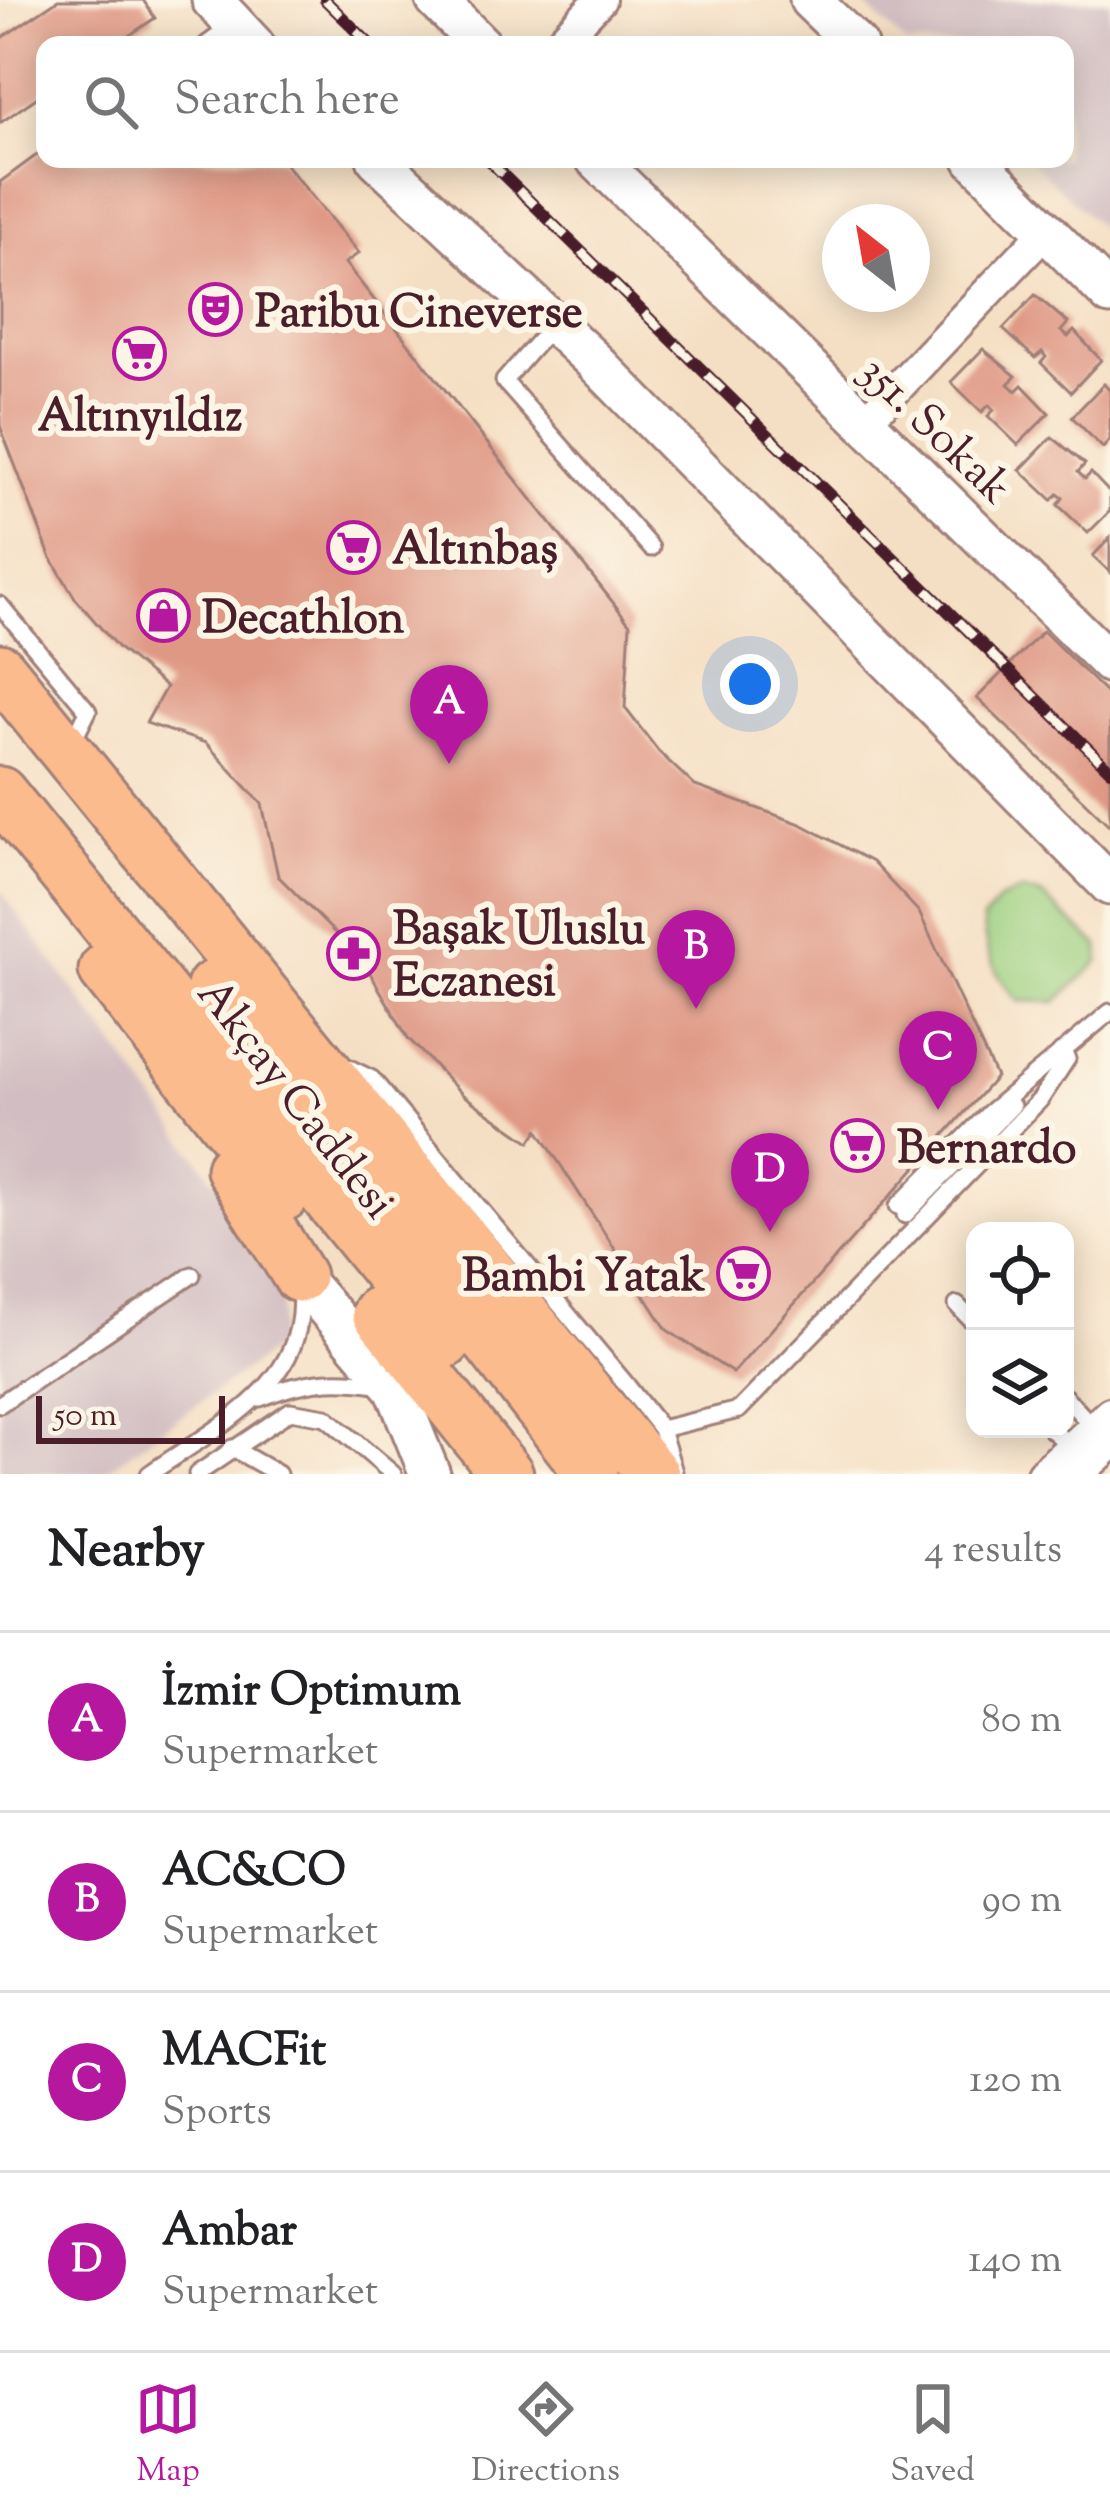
<!DOCTYPE html>
<html lang="en">
<head>
<meta charset="utf-8">
<style>
  :root { --surface:#fff; --page:#f2f2f2; --text:#202124; --muted:#757577; --line:#e0e0e0; --accent:#b5179e }
  body { margin:0; font-family:"Sorts Mill Goudy",serif; background:var(--page); color:var(--text) }
  .controls { position:absolute; right:36px; bottom:36px; display:grid; overflow:hidden; border-radius:24px; box-shadow:0 6px 30px #0003 }
  .controls button { width:108px; height:108px; display:grid; place-items:center; padding:0; border:0; border-bottom:3px solid var(--line); background:var(--surface); color:var(--text); font:60px sans-serif }
  .compass { position:absolute; left:822px; top:204px; width:108px; height:108px; border-radius:50%; background:var(--surface); box-shadow:0 6px 30px #0003; rotate:329deg }
  .scale { position:absolute; left:36px; bottom:30px; width:189px; box-sizing:border-box; padding-left:12px; border:6px solid #4a1f2b; border-top:0; font-size:33px; line-height:42px; white-space:nowrap; color:#4a1f2b; -webkit-text-stroke:9px #fcf5e5; paint-order:stroke }
  .you { position:absolute; left:750px; top:684px; width:42px; height:42px; margin:-30px; border:9px solid #fff; border-radius:50%; background:#1a73e8; box-shadow:0 0 0 18px #1a73e833 }
  .badge { display:grid; place-items:center; width:78px; height:78px; border-radius:50%; background:var(--accent); color:#fff; font-size:39px; font-weight:700 }
  .pin { position:absolute; translate:-50% -99px; filter:drop-shadow(0 3px 6px #0008) }
  .pin::after { content:''; position:absolute; top:63px; width:42px; height:36px; background:inherit; clip-path:polygon(0 0,100% 0,50% 100%) }
  .list { margin:0; padding:0; list-style:none }
  h2 { display:flex; justify-content:space-between; align-items:center; height:156px; margin:0; padding:0 48px; font-size:51px }
  h2 small { font-size:39px; font-weight:400; color:var(--muted) }
  .list li { display:grid; grid-template-columns:78px 1fr auto; gap:36px; align-items:center; box-sizing:border-box; height:180px; padding:0 48px; border-top:3px solid var(--line) }
  .list b { display:block; font-size:45px; white-space:nowrap }
  .list p { margin:0; font-size:39px; white-space:nowrap; color:var(--muted) }
  .list em { font-size:39px; font-style:normal; color:var(--muted) }
  .icon { flex:none; width:66px; height:66px; fill:none; stroke:currentColor; stroke-width:2; stroke-linecap:round; stroke-linejoin:round }
  .map { position:relative; flex:none; width:1110px; height:1474px; overflow:hidden }
  .search { position:absolute; background:var(--surface); box-shadow:0 6px 30px #0003; left:36px; right:36px; top:36px; height:132px; display:flex; align-items:center; gap:30px; box-sizing:border-box; padding:0 42px; border-radius:24px; color:var(--muted); font-size:45px }
  .sheet { height:876px; background:var(--surface) }
  nav { display:flex; justify-content:space-around; align-items:center; box-sizing:border-box; height:168px; border-top:3px solid var(--line); background:var(--surface); font-size:33px; color:var(--muted) }
  nav a { display:grid; justify-items:center; gap:6px }
  nav .on { color:var(--accent) }
  .map>svg:first-child { display:block }
  .industrial { fill:#d2bec2 }
  .green { fill:#9cd081; stroke:#737856; stroke-width:3 }
  .building { fill:#df9884 }
  .lines { fill:none; stroke-linecap:round; stroke-linejoin:round }
  .service-casing { stroke:#a07f78; stroke-width:21 }
  .minor-casing { stroke:#a07f78; stroke-width:36 }
  .tertiary-casing { stroke:#a07f78; stroke-width:45 }
  .trunk-casing { stroke:#a07f78; stroke-width:57 }
  .service { stroke:#fff; stroke-width:15 }
  .minor { stroke:#fff; stroke-width:30 }
  .tertiary { stroke:#fff; stroke-width:39 }
  .trunk { stroke:#fbbb8d; stroke-width:51 }
  .rail-casing { stroke:#4a1f2b; stroke-width:12 }
  .rail { stroke:#fcf5e5; stroke-width:8; stroke-dasharray:22; stroke-linecap:butt }
  .labels { text-anchor:middle; stroke-width:12; stroke-linejoin:round; paint-order:stroke }
  .poi-label { font-size:45px; font-weight:bold; fill:#4a1f2b; stroke:#fcf5e5; text-anchor:start }
  .street-label { font-size:45px; fill:#4a1f2b; stroke:#fcf5e5 }
</style>
</head>
<body>
<div class="map">
<svg width="1110" height="1474" viewBox="0 0 1110 1474">
  <rect width="100%" height="100%" fill="#fcf5e5"/>
  <filter id="ink" filterUnits="userSpaceOnUse"><feTurbulence type="fractalNoise" baseFrequency=".00833" numOctaves="2"/><feDisplacementMap in="SourceGraphic" scale="24" xChannelSelector="R" yChannelSelector="G"/><feConvolveMatrix kernelMatrix="1 2 1 2 8 2 1 2 1" color-interpolation-filters="sRGB"/></filter>
  <filter id="wash" filterUnits="userSpaceOnUse"><feTurbulence type="fractalNoise" baseFrequency=".004" numOctaves="4" result="noise"/><feDisplacementMap in="SourceGraphic" scale="48" xChannelSelector="R" yChannelSelector="G"/><feGaussianBlur stdDeviation="2.7" result="paint"/><feColorMatrix in="noise" values="0 0 0 0 0 0 0 0 0 0 0 0 0 0 0 0 0 1.4 0 .05"/><feComposite in="paint" operator="in"/></filter>
  <g filter="url(#wash)">
    <rect width="100%" height="100%" fill="#f5dfc4"/>
    <g class="industrial">
      <polygon points="859,0 1110,0 1110,236 1028,159 1065,159 1065,45 907,45"/>
      <polygon points="0,890 285,1277 277,1347 101,1474 0,1474"/>
    </g>
    <path class="green" d="M1021 891 1041 895 1099 946 1100 961 1056 1002 1018 1001C995 974 985 955 983 920L999 900Z"/>
    <g id="blocks">
      <g class="building">
        <polygon points="58,0 143,0 155,18 115,45 45,45 45,92 0,123 0,39"/>
        <polygon points="45,149 45,159 281,159 359,253 345,263 630,624 625,708 659,752 695,786 801,824 872,862 919,912 996,1077 733,1373 667,1330 538,1130 530,1142 463,1095 408,1038 363,961 278,876 262,804 206,743 146,723 166,687 118,648 75,598 50,556 0,426 0,182"/>
        <polygon points="1035,295 1068,323 1061,331 1068,337 1074,331 1101,360 1071,392 1041,363 1046,357 1042,352 1035,358 1003,329"/>
        <polygon points="983,349 1016,376 1008,384 1016,391 1022,385 1049,413 1018,445 988,416 994,410 989,405 982,412 951,382"/>
        <polygon points="1104,384 1110,391 1110,440 1103,448 1072,417"/>
        <polygon points="1052,437 1085,464 1078,472 1085,479 1091,473 1110,493 1110,511 1088,533 1058,505 1063,498 1058,494 1052,500 1020,470"/>
        <polygon points="1110,538 1110,572 1093,556"/>
        <polygon points="1043,631 1110,697 1110,826 977,698"/>
      </g>
    </g>
  </g>
  <g filter="url(#ink)">
    <use href="#blocks" fill-opacity="0" stroke="#a07f78" stroke-width="3"/>
    <g class="lines">
      <defs>
        <g id="service">
          <polyline points="206,45 232,26"/>
          <polyline points="552,326 504,381 651,548"/>
          <polyline points="0,605 88,711 72,743"/>
          <polyline points="341,1064 372,1079 625,1383 661,1429 674,1472"/>
          <polyline points="898,1206 989,1113 1110,1012"/>
          <polyline points="905,1215 1012,1106"/>
          <polyline points="957,1305 975,1324"/>
          <polyline points="1065,1397 1094,1428"/>
          <path d="M260 1398C304 1380 335 1377 382 1385"/>
          <polyline points="0,1404 192,1275"/>
          <polyline points="661,1429 739,1410 1040,1100 1067,1059 1061,1052"/>
          <polyline points="1051,1429 1074,1449"/>
          <polyline points="232,1448 278,1474"/>
          <path d="M149 1474C216 1427 309 1385 300 1291"/>
          <polyline points="197,1474 290,1411 326,1417 393,1474"/>
        </g>
        <g id="minor">
          <polyline points="557,45 600,0"/>
          <polyline points="863,424 1047,230"/>
          <polyline points="1042,1474 1110,1413"/>
          <polyline points="1078,1474 1110,1445"/>
        </g>
        <g id="tertiary">
          <polyline points="212,0 254,45"/>
          <polyline points="436,0 481,45"/>
          <polyline points="810,0 857,45"/>
          <polyline points="377,159 593,360 1110,885"/>
          <polyline points="596,159 1110,663"/>
          <polyline points="974,159 1110,295"/>
          <polyline points="299,1276 395,1388 430,1474"/>
        </g>
        <g id="trunk">
          <polyline points="0,670 653,1474"/>
          <polyline points="0,793 445,1342"/>
          <polyline points="105,970 283,1195"/>
          <polyline points="213,987 592,1474"/>
          <polyline points="232,1169 299,1276"/>
          <polyline points="378,1313 507,1474"/>
        </g>
      </defs>
      <use href="#service" class="service-casing"/>
      <use href="#minor" class="minor-casing"/>
      <use href="#tertiary" class="tertiary-casing"/>
      <use href="#trunk" class="trunk-casing"/>
      <use href="#service" class="service"/>
      <use href="#minor" class="minor"/>
      <use href="#tertiary" class="tertiary"/>
      <use href="#trunk" class="trunk"/>
      <defs>
        <g id="rail">
          <polyline points="325,0 371,45"/>
          <polyline points="487,159 1110,770"/>
        </g>
      </defs>
      <use href="#rail" class="rail-casing"/>
      <use href="#rail" class="rail"/>
    </g>
  </g>
  <defs>
    <symbol id="theatre-ring" viewBox="-11 -11 22 22"><circle r="9.5" fill="#fcf5e5" stroke="#b5179e" stroke-width="1.5"/><path d="M-5-5.5Q0-4 5-5.5V0Q5 5 0 6Q-5 5-5 0ZM-3.3-2.5H-1v1.5H-3.3ZM1-2.5H3.3v1.5H1ZM-2.8 1Q0 5.5 2.8 1Z" fill="#b5179e"/></symbol>
    <symbol id="supermarket-ring" viewBox="-11 -11 22 22"><circle r="9.5" fill="#fcf5e5" stroke="#b5179e" stroke-width="1.5"/><path d="M-6-5.5h2.5l.6 2H6L4.5 2H-2.5L-4.4-4H-6ZM-1.5 3.2a1.3 1.3 0 1 0 .1 0ZM3 3.2a1.3 1.3 0 1 0 .1 0Z" fill="#b5179e"/></symbol>
    <symbol id="shop-ring" viewBox="-11 -11 22 22"><circle r="9.5" fill="#fcf5e5" stroke="#b5179e" stroke-width="1.5"/><path d="M-5-2.5h2.3a2.7 3.5 0 0 1 5.4 0H5L5.5 6h-11ZM-1.5-2.5h3a1.5 2.3 0 0 0-3 0Z" fill="#b5179e"/></symbol>
    <symbol id="pharmacy-ring" viewBox="-11 -11 22 22"><circle r="9.5" fill="#fcf5e5" stroke="#b5179e" stroke-width="1.5"/><path d="M-2-6h4v4h4v4h-4v4h-4v-4h-4v-4h4Z" fill="#b5179e"/></symbol>
  </defs>
  <g fill-rule="evenodd">
    <use href="#theatre-ring" x="186" y="280" width="59" height="59"/>
    <use href="#supermarket-ring" x="110" y="324" width="59" height="59"/>
    <use href="#supermarket-ring" x="324" y="518" width="59" height="59"/>
    <use href="#shop-ring" x="134" y="586" width="59" height="59"/>
    <use href="#pharmacy-ring" x="324" y="924" width="59" height="59"/>
    <use href="#supermarket-ring" x="828" y="1116" width="59" height="59"/>
    <use href="#supermarket-ring" x="714" y="1244" width="59" height="59"/>
  </g>
  <g class="labels">
    <g class="poi-label">
      <text x="255" y="326">Paribu Cineverse</text>
      <text x="140" y="430" text-anchor="middle">Altınyıldız</text>
      <text x="392" y="563">Altınbaş</text>
      <text x="202" y="632">Decathlon</text>
      <text x="393" y="943">Başak Uluslu<tspan x="393" dy="52">Eczanesi</tspan></text>
      <text x="897" y="1162">Bernardo</text>
      <text x="705" y="1290" text-anchor="end">Bambi Yatak</text>
    </g>
    <g class="street-label">
      <text transform="translate(937 428) rotate(44)" y="16">351. Sokak</text>
      <text transform="translate(298 1097) rotate(52)" y="16">Akçay Caddesi</text>
    </g>
  </g>
</svg>
<div class="controls">
<button><svg class="icon" aria-label="locate" viewBox="0 0 24 24"><circle cx="12" cy="12" r="6"/><path d="M12 2v4M12 18v4M2 12h4M18 12h4"/></svg></button>
<button><svg class="icon" aria-label="layers" viewBox="0 0 24 24"><path d="M12 4l9 5-9 5-9-5zM3 14l9 5 9-5"/></svg></button>
</div>
<svg class="compass" viewBox="-18 -18 36 36"><path d="M0-13l5 13h-10z" fill="#e53935"/><path d="M0 13l5-13h-10z" fill="#757577"/></svg>
<div class="scale">50 m</div>
<div class="you"></div>
<div class="pin badge" style="left:449px;top:764px">A</div>
<div class="pin badge" style="left:696px;top:1009px">B</div>
<div class="pin badge" style="left:938px;top:1110px">C</div>
<div class="pin badge" style="left:770px;top:1232px">D</div>
<div class="search"><svg class="icon" aria-label="search" viewBox="0 0 24 24"><circle cx="10" cy="10" r="6"/><path d="M15 15l6 6"/></svg>Search here</div>
</div>
<section class="sheet">
<h2>Nearby<small>4 results</small></h2>
<ul class="list">
<li><span class="badge">A</span><div><b>İzmir Optimum</b><p>Supermarket</p></div><em>80 m</em></li>
<li><span class="badge">B</span><div><b>AC&amp;CO</b><p>Supermarket</p></div><em>90 m</em></li>
<li><span class="badge">C</span><div><b>MACFit</b><p>Sports</p></div><em>120 m</em></li>
<li><span class="badge">D</span><div><b>Ambar</b><p>Supermarket</p></div><em>140 m</em></li>
</ul>
</section>
<nav>
<a class="on"><svg class="icon" aria-label="map" viewBox="0 0 24 24"><path d="M3 6l6-2 6 2 6-2v14l-6 2-6-2-6 2zM9 4v14M15 6v14"/></svg>Map</a>
<a><svg class="icon" aria-label="directions" viewBox="0 0 24 24"><path d="M12 3l9 9-9 9-9-9zM9 14v-3h6M13 9l2 2-2 2"/></svg>Directions</a>
<a><svg class="icon" aria-label="saved" viewBox="0 0 24 24"><path d="M7 4h10v16l-5-4-5 4z"/></svg>Saved</a>
</nav>
</body>
</html>
